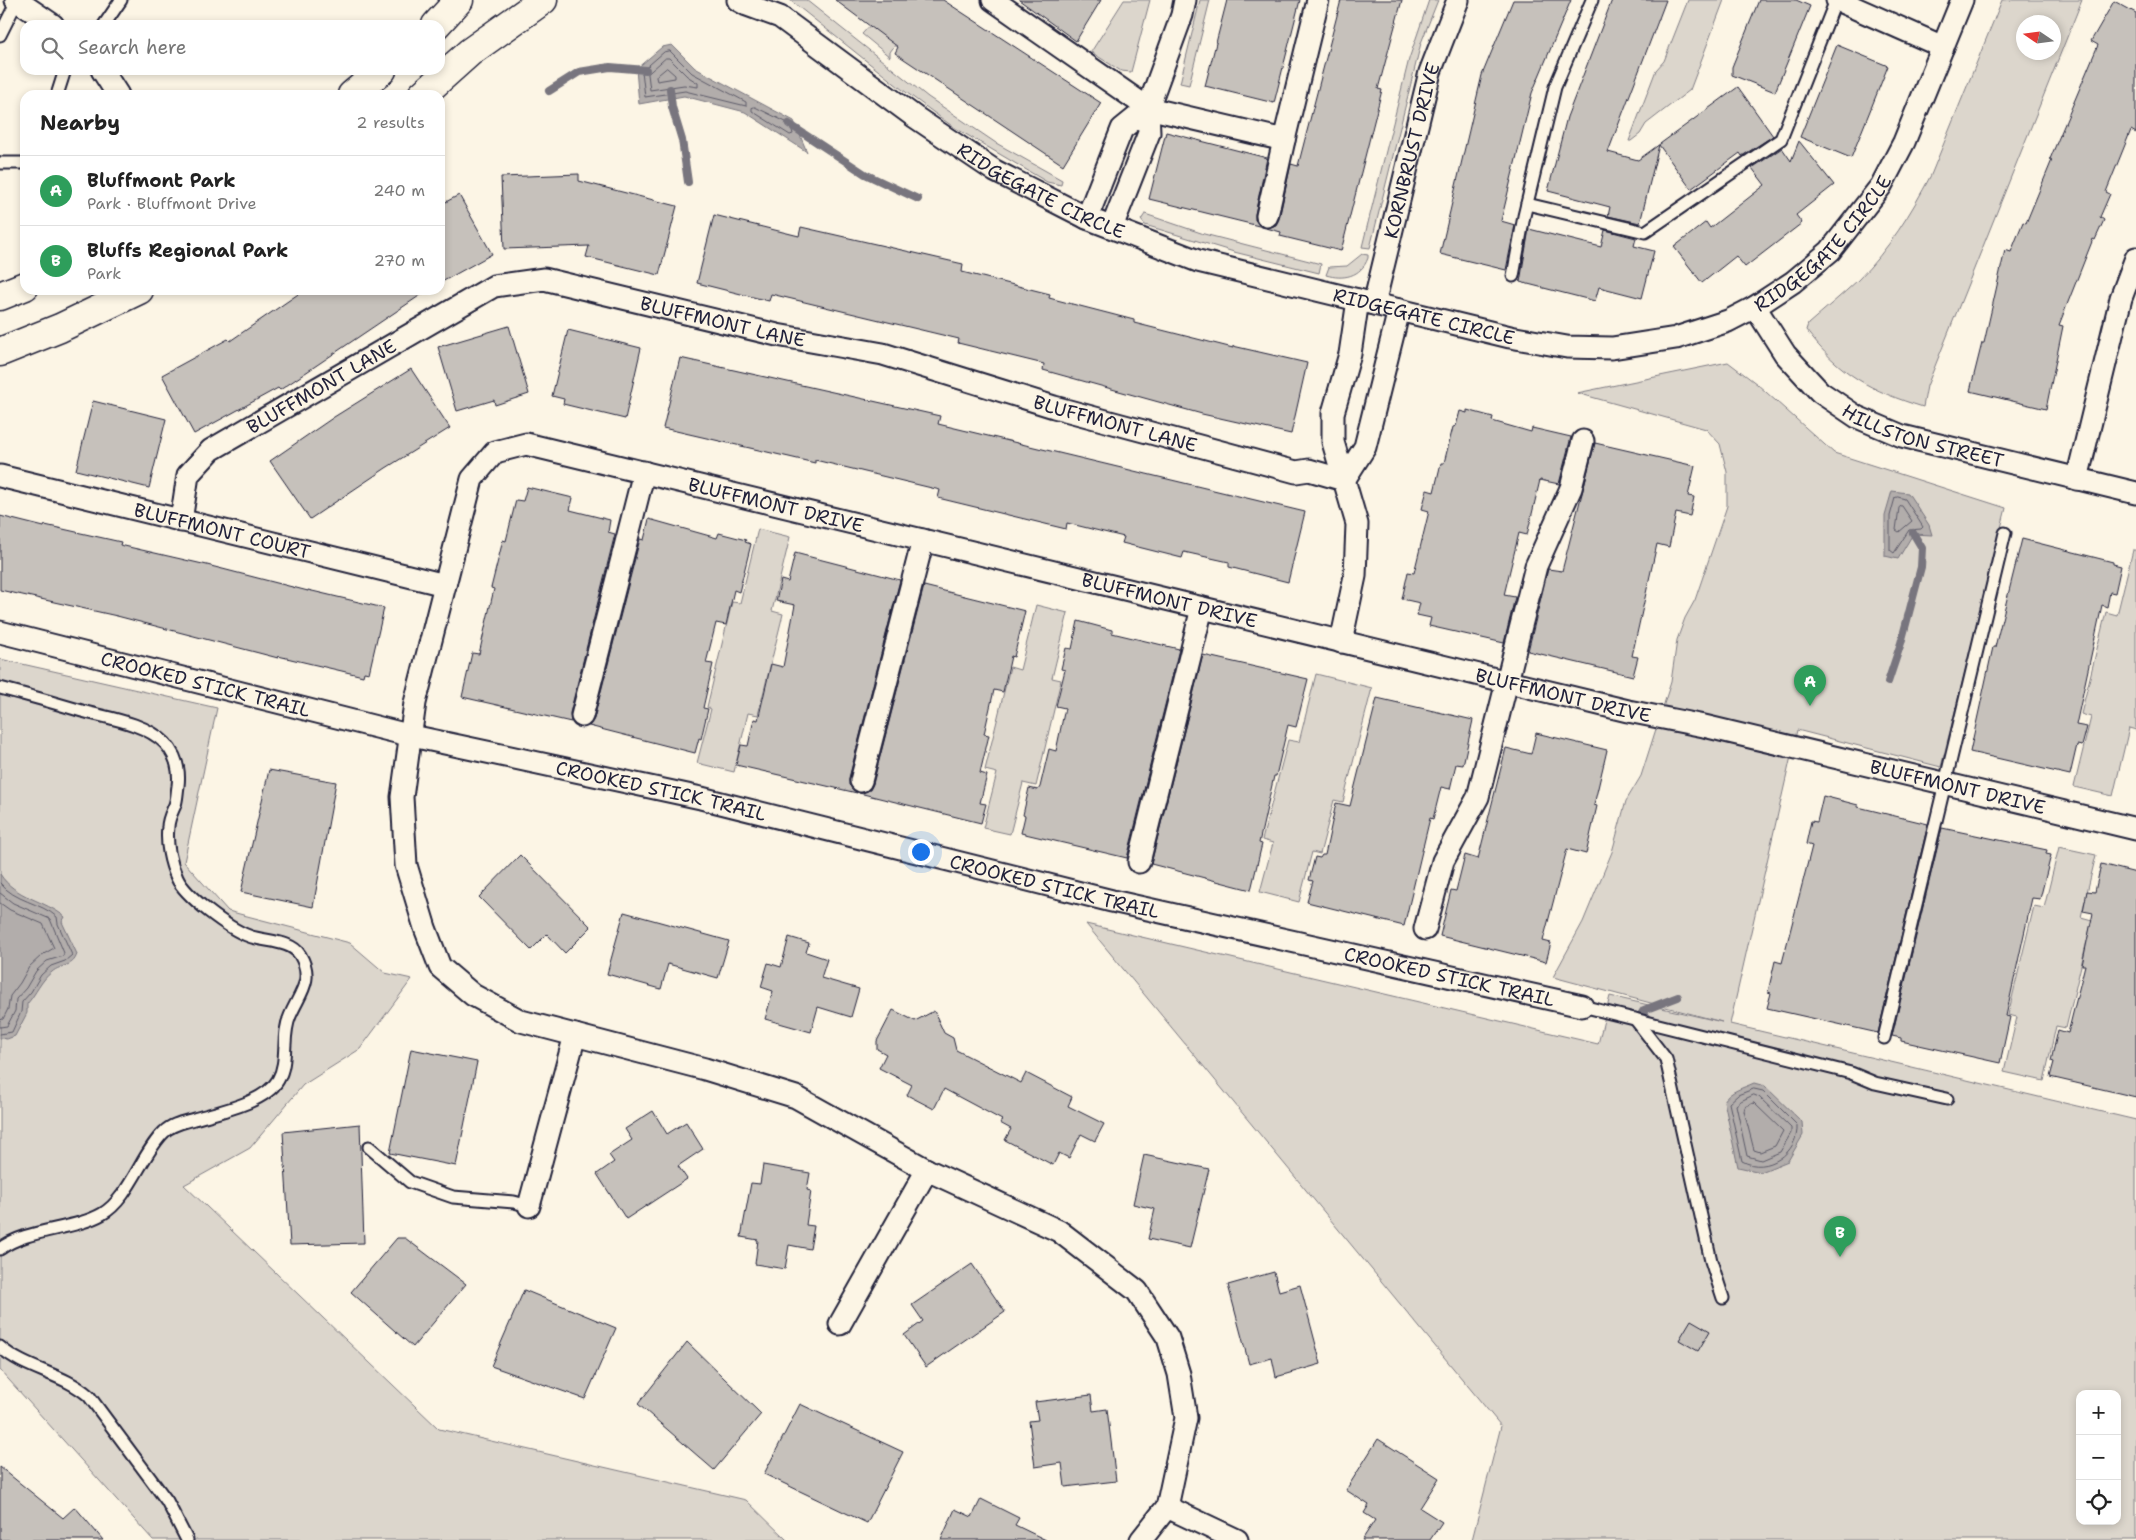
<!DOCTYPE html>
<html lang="en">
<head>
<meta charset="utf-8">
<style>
  :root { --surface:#fff; --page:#f2f2f2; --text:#222; --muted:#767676; --line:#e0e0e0; --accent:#1f6fb2 }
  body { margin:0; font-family:"Shantell Sans",sans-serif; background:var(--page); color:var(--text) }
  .controls { position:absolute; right:15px; bottom:15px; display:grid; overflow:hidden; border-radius:10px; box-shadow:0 2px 8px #0003 }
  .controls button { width:45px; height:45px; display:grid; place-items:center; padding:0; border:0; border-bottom:1px solid var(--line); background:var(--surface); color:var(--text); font:25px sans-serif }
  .compass { position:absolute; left:2016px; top:15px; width:45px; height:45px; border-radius:50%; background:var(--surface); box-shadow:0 2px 8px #0003; rotate:283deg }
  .you { position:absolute; left:920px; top:851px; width:18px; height:18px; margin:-12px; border:4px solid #fff; border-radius:50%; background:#1a73e8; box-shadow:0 0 0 8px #1a73e833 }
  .badge { display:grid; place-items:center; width:32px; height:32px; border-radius:50%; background:var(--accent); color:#fff; font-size:16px; font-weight:700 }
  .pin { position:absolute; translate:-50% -41px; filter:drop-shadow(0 1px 2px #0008) }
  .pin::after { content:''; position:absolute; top:26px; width:18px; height:15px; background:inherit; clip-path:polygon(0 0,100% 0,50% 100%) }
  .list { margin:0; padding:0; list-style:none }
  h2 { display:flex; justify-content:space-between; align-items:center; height:65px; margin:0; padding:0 20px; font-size:21px }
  h2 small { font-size:16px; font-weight:400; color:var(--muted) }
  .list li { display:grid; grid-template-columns:32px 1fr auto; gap:15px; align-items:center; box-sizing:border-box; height:70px; padding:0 20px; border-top:1px solid var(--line) }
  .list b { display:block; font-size:19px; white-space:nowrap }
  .list p { margin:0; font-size:16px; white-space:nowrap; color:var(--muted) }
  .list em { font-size:16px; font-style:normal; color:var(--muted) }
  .icon { flex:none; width:28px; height:28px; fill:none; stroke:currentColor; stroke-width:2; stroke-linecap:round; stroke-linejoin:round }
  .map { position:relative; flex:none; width:2136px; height:1540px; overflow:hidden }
  .search { position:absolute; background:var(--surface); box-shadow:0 2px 8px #0003; left:20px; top:20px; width:425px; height:55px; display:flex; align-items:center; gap:12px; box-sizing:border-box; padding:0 18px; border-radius:15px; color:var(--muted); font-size:19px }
  .panel { position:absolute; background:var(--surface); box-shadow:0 2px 8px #0003; left:20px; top:90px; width:425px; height:205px; border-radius:15px }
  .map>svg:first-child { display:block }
  .green { fill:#dcd6cc; stroke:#7f7c84; fill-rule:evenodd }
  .water { fill:#b2adab; stroke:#78757e }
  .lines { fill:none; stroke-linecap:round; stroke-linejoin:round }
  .shore { stroke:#5c5a68; stroke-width:1 }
  .stream { stroke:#78757e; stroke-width:8 }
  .building { fill:#c6c1bb; stroke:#22223b }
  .service-casing { stroke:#22223b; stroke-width:15 }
  .minor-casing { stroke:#22223b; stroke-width:25 }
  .secondary-casing { stroke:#22223b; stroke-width:31 }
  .service { stroke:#fcf5e5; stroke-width:11 }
  .minor { stroke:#fcf5e5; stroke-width:21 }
  .secondary { stroke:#fcf5e5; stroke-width:28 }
  .labels { text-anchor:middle; stroke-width:4.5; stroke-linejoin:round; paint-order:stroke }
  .street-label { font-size:19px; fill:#22223b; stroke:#fcf5e5 }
</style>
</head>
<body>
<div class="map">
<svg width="2136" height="1540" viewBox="0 0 2136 1540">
  <rect width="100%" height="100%" fill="#fcf5e5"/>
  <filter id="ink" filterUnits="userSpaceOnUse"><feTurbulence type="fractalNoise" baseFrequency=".02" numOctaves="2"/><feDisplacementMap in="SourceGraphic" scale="10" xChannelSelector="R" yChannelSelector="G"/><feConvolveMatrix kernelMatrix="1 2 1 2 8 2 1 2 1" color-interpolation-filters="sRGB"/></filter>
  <g filter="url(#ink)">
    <g class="green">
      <polygon points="790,0 806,0 928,97 996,143 1062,180 1061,185 1047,182 952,126 899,87"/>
      <polygon points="1124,0 1150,0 1131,72 1121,71 1091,52"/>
      <polygon points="1200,0 1210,0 1189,85 1180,83"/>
      <polygon points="1429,0 1438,0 1421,43 1370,248 1362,247 1409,59"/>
      <polygon points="1688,0 1724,0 1690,90 1646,124 1640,134 1631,141 1629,141 1656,70 1664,61"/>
      <path d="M2002 0H2082L1927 386 1923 407C1871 391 1839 374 1806 330L1808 324C1825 309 1842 295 1858 280 1889 249 1911 213 1931 175ZM2024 22H2054V52H2024Z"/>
      <polygon points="875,20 909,26 890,52 890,57 862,34"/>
      <polygon points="1145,214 1204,234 1321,264 1319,273 1234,252 1145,225 1141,220"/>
      <path d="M1362 254 1368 255V258C1361 277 1343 280 1326 275L1329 267 1347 266Z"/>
      <path d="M1728 362 1757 384 1834 453 2006 508 1941 767 1797 730 1730 1024 2136 1120V1540H1472L1501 1426 1086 924 1598 1044 1610 996 1722 1022 1553 977 1583 922 1612 852 1626 801 1641 776 1671 682 1677 640 1685 618 1695 600 1727 506V472L1720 444 1706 429 1577 393ZM2080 1394H2117V1521H2080Z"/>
      <polygon points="758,529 790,537 772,611 783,614 758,715 748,713 734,772 697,763 711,709 707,707 732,602 740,603"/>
      <polygon points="2133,550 2136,550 2136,730 2129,728 2113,796 2074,787 2091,717 2081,714 2106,612 2117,615"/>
      <polygon points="1036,605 1068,613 1052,678 1061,680 1036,786 1023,783 1010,834 983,828 997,773 985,770 1010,667 1020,670"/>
      <polygon points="0,659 217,708 184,862 228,911 350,943 385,973 412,979 360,1049 303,1085 250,1148 184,1185 439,1429 746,1500 787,1540 153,1540 0,1370"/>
      <polygon points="1316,674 1372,688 1343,802 1334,800 1320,854 1312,852 1299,902 1260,892 1273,843 1262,840 1288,740 1299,742"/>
      <polygon points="2059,847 2096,855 2081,917 2092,920 2066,1028 2056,1026 2044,1081 2004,1072 2017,1017 2008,1015 2034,906 2044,908"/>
    </g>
    <g class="water">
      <polygon points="672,45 695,68 794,121 807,152 745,112 684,96 639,104 636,69 662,47"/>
      <polygon points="1892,491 1908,493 1929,525 1932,535 1913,534 1898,559 1885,556 1885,515"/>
      <path d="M0 874C15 898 45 900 65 917L62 922 77 954C73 968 61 964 52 972 41 980 36 994 27 1004V1013L15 1036 7 1039 0 1038Z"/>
      <path d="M1754 1083 1765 1086 1802 1122 1803 1135 1788 1161 1761 1172 1738 1167 1724 1101C1730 1091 1743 1088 1754 1083Z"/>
    </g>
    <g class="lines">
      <g class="shore">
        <polygon points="670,51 692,73 746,102 746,106 685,91 645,97 642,71 664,52"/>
        <polygon points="666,58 669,58 687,76 698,83 698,87 684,85 650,90 648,74"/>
        <polygon points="667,68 675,75 675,78 657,81 656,77"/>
        <polygon points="755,107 790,124 793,134 790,135 752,111 752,108"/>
        <polygon points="1898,497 1905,499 1923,527 1921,529 1909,530 1894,553 1890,550 1890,516 1895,498"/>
        <polygon points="1902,506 1912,521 1899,532 1896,530 1899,508"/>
        <path d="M0 883C15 902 40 902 57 917L58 924 72 955 65 961 51 966 41 975 31 992 22 1002 21 1012 12 1032 0 1034"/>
        <polyline points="0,893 13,903 50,919 64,953 63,956 47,961 36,971 26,988 16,999 15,1011 7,1026 0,1027"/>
        <polyline points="0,903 10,910 43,924 54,948 42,955 29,967 20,983 10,996 8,1009 3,1019 0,1020"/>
        <path d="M1754 1089 1763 1091 1797 1125C1799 1153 1767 1175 1742 1161L1729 1103 1738 1095Z"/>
        <polygon points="1754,1095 1759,1097 1791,1128 1791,1133 1780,1152 1761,1160 1747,1156 1736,1105 1741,1101"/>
        <polygon points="1754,1103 1783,1131 1775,1146 1760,1152 1754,1150 1744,1111 1745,1107"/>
      </g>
      <g class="stream">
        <polyline points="670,89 672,107 682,140 688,182"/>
        <polyline points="549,91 579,72 610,67 646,70"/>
        <polyline points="789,124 865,174 918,199"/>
        <polyline points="1888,682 1901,643 1921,567 1922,548 1913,533"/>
        <polyline points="1647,1017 1642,1013 1644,1010 1678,997"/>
      </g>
    </g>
    <g class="building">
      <polygon points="835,0 943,0 1101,103 1063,165 895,53 898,47"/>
      <polygon points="1019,0 1101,0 1076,41"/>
      <polygon points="1227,0 1300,0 1274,103 1205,86"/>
      <polygon points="1341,0 1402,0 1378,89 1382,90 1341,251 1280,236 1281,232 1266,228 1276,225 1279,219 1291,164 1298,166"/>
      <polygon points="1513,0 1571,0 1532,93 1501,221 1515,225 1506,270 1440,254 1482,75"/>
      <polygon points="1612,0 1666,0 1608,152 1638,160 1738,87 1773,136 1742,156 1740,153 1691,189 1659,145 1640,223 1608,216 1610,207 1548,191 1567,117"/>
      <polygon points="1759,0 1796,0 1810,6 1775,92 1732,75 1732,67"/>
      <polygon points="2114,1 2136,13 2136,133 2131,130 2106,192 2110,194 2100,217 2104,220 2095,240 2093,239 2059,325 2063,326 2046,409 1970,391 1982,343 1984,343 2005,250 2011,252 2023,222 2026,223 2052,160 2050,159 2098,45 2091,41"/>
      <polygon points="1837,45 1888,66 1851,158 1800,137"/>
      <polygon points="1166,132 1267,158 1255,214 1255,220 1263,227 1149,199"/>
      <polygon points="1799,141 1834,185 1796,215 1802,223 1745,267 1736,256 1702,283 1674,247 1706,222 1710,228 1765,185 1752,168 1782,148 1791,161"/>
      <polygon points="579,174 579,181 677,206 659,275 586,257 589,246 504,249 501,177"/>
      <polygon points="459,195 492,254 440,283 440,205"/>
      <polygon points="714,215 799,236 801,227 963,264 962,272 1050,294 1049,298 1134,320 1134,323 1233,348 1233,346 1307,363 1291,434 1202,414 1043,370 1044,364 958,343 959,339 771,294 769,301 697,283"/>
      <polygon points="1529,229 1601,247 1605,230 1636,238 1634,246 1654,251 1642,298 1599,287 1595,301 1520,282"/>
      <polygon points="304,290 428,290 280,390 278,388 194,434 162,375 228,339 230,341"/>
      <polygon points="509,326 529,394 495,405 494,400 457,411 438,347"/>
      <polygon points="568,330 641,348 625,419 563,404 564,399 552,396"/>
      <polygon points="680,358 940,416 938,424 1305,512 1288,582 1229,567 1229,562 1184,552 1182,558 1122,543 1124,537 1067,523 1066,529 938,498 940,490 815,460 815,463 663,428"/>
      <polygon points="411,369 450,428 386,468 310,519 270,461 334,417"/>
      <polygon points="93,401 166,419 149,488 76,470"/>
      <polygon points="1467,410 1493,417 1492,421 1531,432 1532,428 1571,437 1559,484 1540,480 1527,535 1519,533 1504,595 1515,597 1504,643 1429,626 1431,618 1417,615 1420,603 1402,599 1408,572 1414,573 1429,511 1422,509 1427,490 1434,492 1441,463 1444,463 1453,427 1456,426 1460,411 1467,413"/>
      <polygon points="1595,443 1695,466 1688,496 1694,497 1690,516 1676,513 1669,547 1657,544 1632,656 1638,657 1633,676 1528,651 1548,569 1562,571"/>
      <polygon points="527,487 573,498 570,510 610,520 608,532 615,534 570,713 571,722 462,697 472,653 479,654 494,589 491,588 503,540 506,541 516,500 523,501"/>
      <polygon points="0,516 44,527 45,525 121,542 120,545 207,565 308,591 308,590 384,608 369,673 364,672 363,676 278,656 278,658 117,616 0,590"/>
      <polygon points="649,519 717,538 719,533 746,540 745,542 751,544 739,592 734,590 726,625 716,623 706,663 713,664 703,708 708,709 701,739 699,738 695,753 589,726 594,719 640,539 644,540"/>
      <polygon points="2022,539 2113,562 2113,564 2121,566 2115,593 2110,592 2107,607 2102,605 2076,725 2087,727 2082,746 2077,745 2070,775 1970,752 1993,647 1995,647"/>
      <polygon points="795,553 900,580 849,778 849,785 857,793 736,765 741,745 748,746 754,719 758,720 771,664 783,667 795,605 776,601 781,580 788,582"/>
      <polygon points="924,586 1025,611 1014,657 1011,656 1003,692 994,690 984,734 989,735 980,773 987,775 980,803 986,804 981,823 859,793 870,790 873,784"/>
      <polygon points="1078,621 1112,630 1112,633 1179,649 1127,858 1021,833 1025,816 1023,815 1029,788 1038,790 1040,787 1049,749 1056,751 1065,708 1056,706 1065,670 1061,669 1066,648 1072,649"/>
      <polygon points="1203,655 1308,679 1296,727 1288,725 1276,776 1274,776 1259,843 1262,844 1251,890 1151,864"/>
      <polygon points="1377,698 1473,720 1463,765 1456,764 1450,789 1441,787 1433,819 1430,818 1404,926 1307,902 1313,881 1309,880 1315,857 1320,858 1322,855 1325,855 1336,803 1350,806"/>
      <polygon points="1536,733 1607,750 1594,805 1597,806 1586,854 1567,849 1543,941 1551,943 1546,962 1440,936 1451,890 1456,891 1465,855 1478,859 1506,748 1531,754"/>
      <polygon points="269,770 336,782 313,907 241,892"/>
      <polygon points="1823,796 1858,805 1858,807 1928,824 1878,1033 1767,1008 1771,993 1768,992 1775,961 1782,963 1812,846 1806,844 1811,821 1817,822"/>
      <polygon points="1942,828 2047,850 2046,854 2051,855 2040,899 2032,898 2006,1016 2010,1017 2000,1063 1901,1041 1901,1038 1892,1036"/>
      <polygon points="520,855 591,927 565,953 547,934 531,950 479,897"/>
      <polygon points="2101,864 2136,873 2136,1097 2050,1077 2054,1062 2051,1061 2058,1030 2068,1033 2085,965 2082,965 2093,913 2083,911 2087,891 2095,892"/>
      <polygon points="624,912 729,941 718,978 668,964 661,989 607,974"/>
      <polygon points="789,937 809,943 806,952 827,959 821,978 859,989 851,1017 818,1007 811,1032 765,1019 773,991 761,987 768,963 781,967"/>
      <polygon points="893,1010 915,1021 934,1011 944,1033 953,1038 956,1050 1021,1083 1026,1073 1072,1097 1068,1106 1104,1124 1095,1141 1081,1134 1069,1158 1059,1153 1053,1165 1005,1140 1011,1129 1000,1123 1002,1120 944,1089 934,1109 907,1095 912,1085 879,1068 886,1054 877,1049 877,1041"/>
      <polygon points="411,1049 477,1062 456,1166 390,1153"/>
      <polygon points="653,1111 667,1134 686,1122 703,1149 678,1166 687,1179 626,1219 597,1174 614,1162 609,1155 632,1140 625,1129"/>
      <polygon points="360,1124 364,1243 290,1245 283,1132"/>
      <polygon points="1144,1155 1209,1169 1190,1248 1148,1239 1155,1209 1133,1204"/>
      <polygon points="763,1165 810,1173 807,1190 811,1191 806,1225 814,1226 810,1249 789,1245 785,1269 755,1264 758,1240 741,1237 751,1183 760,1184"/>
      <polygon points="397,1238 405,1238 466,1284 413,1347 351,1292"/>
      <polygon points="972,1264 1005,1312 926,1367 904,1335 923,1321 912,1305"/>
      <polygon points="1274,1272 1279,1291 1300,1285 1321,1364 1276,1377 1272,1358 1249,1364 1228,1285"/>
      <polygon points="524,1290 616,1328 585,1399 491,1366"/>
      <polygon points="1691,1320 1710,1331 1698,1351 1679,1340"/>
      <polygon points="687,1342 761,1414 714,1470 638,1404"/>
      <polygon points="1091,1395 1093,1411 1107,1409 1116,1481 1065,1487 1062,1463 1035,1467 1029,1421 1038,1420 1035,1402"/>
      <polygon points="800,1404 903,1452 867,1523 764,1474"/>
      <polygon points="1378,1439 1439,1478 1420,1508 1442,1522 1430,1540 1362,1540 1375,1520 1364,1513 1369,1505 1346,1490"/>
      <polygon points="0,1467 63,1518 75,1507 103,1540 0,1540"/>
      <polygon points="981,1499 1019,1518 1015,1525 1046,1540 941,1540 955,1509 972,1517"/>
    </g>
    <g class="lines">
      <defs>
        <g id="service">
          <polyline points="104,25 121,0"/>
          <polyline points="0,35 17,1"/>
          <polyline points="57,95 65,70"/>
          <polyline points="0,163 25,163"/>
          <polyline points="1527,204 1645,232 1781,139 1836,0"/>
          <polyline points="1513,276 1524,216 1555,87 1592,0"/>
          <path d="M0 688C27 695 55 703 82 711 108 718 145 723 165 743 176 755 180 770 178 786 177 792 177 799 175 805 172 812 168 819 168 827 166 843 170 863 177 878 185 896 229 929 249 936 265 942 291 940 300 955 315 980 299 994 290 1016 281 1036 289 1061 278 1080 265 1103 218 1112 194 1119 184 1122 172 1124 164 1132 142 1153 129 1199 102 1214 74 1230 25 1229 0 1249"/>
          <polyline points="1582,1006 1851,1073 1875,1083 1947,1099"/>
          <polyline points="1635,1019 1666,1059 1711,1261 1723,1298"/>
          <polyline points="1884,1038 2005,533"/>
          <polyline points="369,1147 410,1182 453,1197 514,1202 529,1206"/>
          <path d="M0 1347C26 1370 63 1373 89 1396L167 1501 187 1540"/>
        </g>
        <g id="minor">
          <polyline points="16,0 53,25"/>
          <path id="s1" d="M738 0 747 5 780 17 915 117 995 171 1087 218 1198 261 1510 337 1567 347 1612 348 1676 338 1728 321 1755 307 1793 282 1830 251 1881 186 1904 142 1962 0"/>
          <polyline points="993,0 1148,108 1284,140 1318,0"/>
          <polyline points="1837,0 1943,47"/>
          <polyline points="102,70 118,95"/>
          <polyline points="1267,216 1284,140"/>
          <polyline points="1087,218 1122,129 1148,108"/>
          <polyline points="1112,227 1149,133 1148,108 1182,15 1185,0"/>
          <path id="s2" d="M1374 304 1430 72 1458 0"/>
          <path id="s3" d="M1755 307 1785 354 1820 392 1857 417 1902 436 2136 493"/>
          <path id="s4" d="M0 476 445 585"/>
          <polyline points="2077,479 2121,298 2136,258"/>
          <polyline points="1344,480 1365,447 1399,310"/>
          <path id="s5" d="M181 521 188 475 211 450 494 286 544 279 777 335 883 354 1054 407 1296 472 1309 470 1344 480"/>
          <path id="s6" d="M0 632 412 736 701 798 1112 901 1582 1006"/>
          <polyline points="1341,642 1355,576 1357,524 1333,442 1333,413 1350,354 1358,300"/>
          <polyline points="582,716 644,472"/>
          <polyline points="861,781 923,540"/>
          <polyline points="1139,862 1202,608"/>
          <polyline points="1425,929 1443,861 1478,797 1536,566 1571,488 1583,441"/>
          <polyline points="529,1206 575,1035"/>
          <polyline points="840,1324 927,1170"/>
          <polyline points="1167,1507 1237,1540"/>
          <path id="s7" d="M1141 1540 1167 1507 1186 1418 1179 1374 1168 1338 1137 1291 1059 1231 927 1170 796 1097 705 1069 521 1021 473 995 440 967 425 928 406 865 402 797 415 703 472 479 495 452 526 444 1628 711 1704 726 2136 829"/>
        </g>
        <g id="secondary">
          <polyline points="436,25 459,0"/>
          <polyline points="352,95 382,70"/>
          <polyline points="422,95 470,52 543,0"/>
          <polyline points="0,296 25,286"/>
          <polyline points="0,352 60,328 139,290"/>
        </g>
      </defs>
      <use href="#service" class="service-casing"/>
      <use href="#minor" class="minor-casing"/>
      <use href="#secondary" class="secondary-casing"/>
      <use href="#service" class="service"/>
      <use href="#minor" class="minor"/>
      <use href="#secondary" class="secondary"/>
    </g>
  </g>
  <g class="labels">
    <g class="street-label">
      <text dy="7" stroke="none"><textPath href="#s2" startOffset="158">KORNBRUST DRIVE</textPath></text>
      <text dy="7" stroke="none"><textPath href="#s1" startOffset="360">RIDGEGATE CIRCLE</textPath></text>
      <text dy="7" stroke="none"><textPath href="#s1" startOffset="1200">RIDGEGATE CIRCLE</textPath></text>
      <text dy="7" stroke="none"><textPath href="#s1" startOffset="765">RIDGEGATE CIRCLE</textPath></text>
      <text dy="7" stroke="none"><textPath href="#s5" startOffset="642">BLUFFMONT LANE</textPath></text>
      <text dy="7" stroke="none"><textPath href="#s5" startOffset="208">BLUFFMONT LANE</textPath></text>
      <text dy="7" stroke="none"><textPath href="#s5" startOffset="1048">BLUFFMONT LANE</textPath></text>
      <text dy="7" stroke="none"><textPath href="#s3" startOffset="221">HILLSTON STREET</textPath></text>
      <text dy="7" stroke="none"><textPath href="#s7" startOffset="1875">BLUFFMONT DRIVE</textPath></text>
      <text dy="7" stroke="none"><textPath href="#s4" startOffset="229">BLUFFMONT COURT</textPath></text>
      <text dy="7" stroke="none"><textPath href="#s7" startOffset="2280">BLUFFMONT DRIVE</textPath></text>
      <text dy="7" stroke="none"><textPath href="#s6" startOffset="212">CROOKED STICK TRAIL</textPath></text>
      <text dy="7" stroke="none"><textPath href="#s7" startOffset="2685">BLUFFMONT DRIVE</textPath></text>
      <text dy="7" stroke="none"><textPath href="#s7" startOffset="3090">BLUFFMONT DRIVE</textPath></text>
      <text dy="7" stroke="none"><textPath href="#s6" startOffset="680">CROOKED STICK TRAIL</textPath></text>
      <text dy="7" stroke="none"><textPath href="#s6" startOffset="1085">CROOKED STICK TRAIL</textPath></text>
      <text dy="7" stroke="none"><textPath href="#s6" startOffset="1490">CROOKED STICK TRAIL</textPath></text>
    </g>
  </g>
</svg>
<div class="controls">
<button>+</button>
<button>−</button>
<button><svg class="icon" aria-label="locate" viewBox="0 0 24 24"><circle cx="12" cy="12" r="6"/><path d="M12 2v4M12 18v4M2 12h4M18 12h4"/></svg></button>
</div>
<svg class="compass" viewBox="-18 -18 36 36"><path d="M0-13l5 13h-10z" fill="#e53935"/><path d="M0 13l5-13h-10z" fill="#767676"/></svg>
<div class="you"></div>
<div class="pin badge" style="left:1810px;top:706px;background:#2e9e5b">A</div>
<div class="pin badge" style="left:1840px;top:1257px;background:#2e9e5b">B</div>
<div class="search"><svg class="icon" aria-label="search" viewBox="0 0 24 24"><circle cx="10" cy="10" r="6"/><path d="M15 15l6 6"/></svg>Search here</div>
<section class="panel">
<h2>Nearby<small>2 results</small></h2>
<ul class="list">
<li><span class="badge" style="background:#2e9e5b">A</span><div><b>Bluffmont Park</b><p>Park · Bluffmont Drive</p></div><em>240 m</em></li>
<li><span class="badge" style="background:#2e9e5b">B</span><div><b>Bluffs Regional Park</b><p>Park</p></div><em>270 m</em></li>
</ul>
</section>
</div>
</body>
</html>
